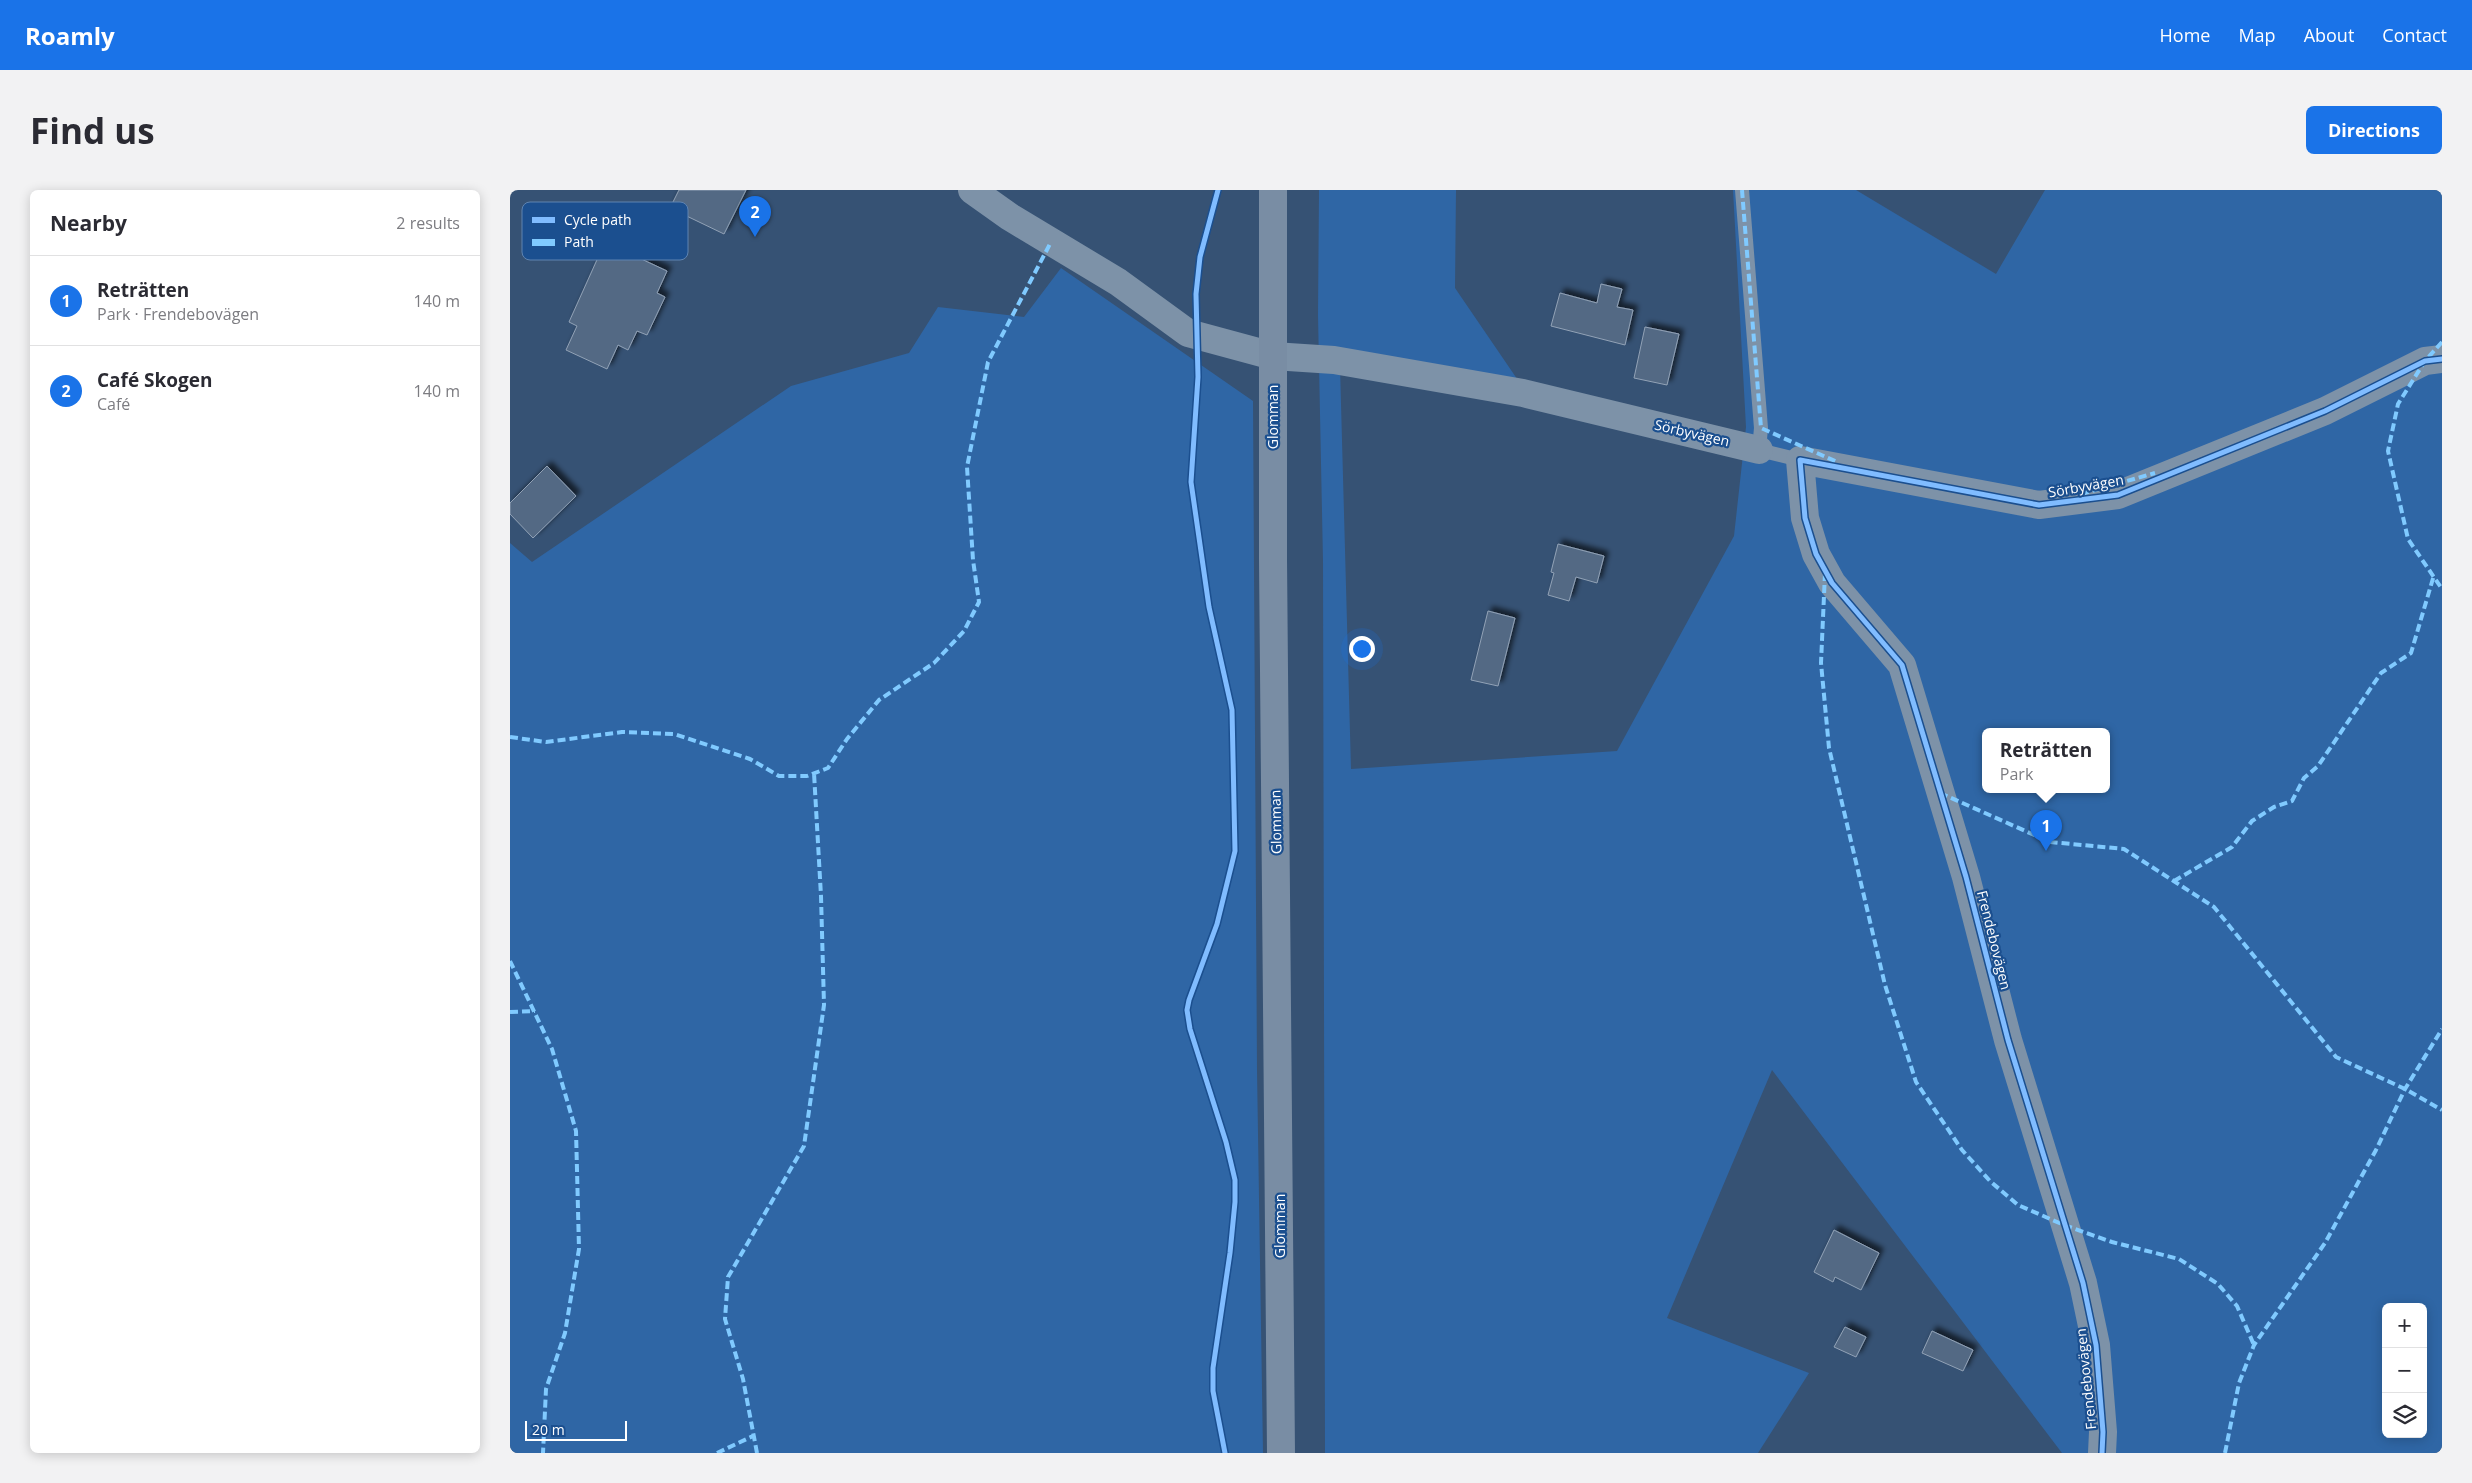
<!DOCTYPE html>
<html lang="en">
<head>
<meta charset="utf-8">
<style>
  :root { --surface:#fff; --page:#f2f2f3; --text:#2b2b33; --muted:#7c7c81; --line:#e1e1e2; --accent:#1a73e8 }
  body { margin:0; font-family:"Open Sans",sans-serif; background:var(--page); color:var(--text) }
  .controls { position:absolute; right:15px; bottom:15px; display:grid; overflow:hidden; border-radius:8px; box-shadow:0 2px 12px #0003 }
  .controls button { width:45px; height:45px; display:grid; place-items:center; padding:0; border:0; border-bottom:1px solid var(--line); background:var(--surface); color:var(--text); font:25px sans-serif }
  .scale { position:absolute; left:15px; bottom:12px; width:102px; box-sizing:border-box; padding-left:5px; border:2px solid #fff; border-top:0; font-size:14px; line-height:18px; white-space:nowrap; color:#fff; -webkit-text-stroke:4px #1b4f8f; paint-order:stroke }
  .you { position:absolute; left:851px; top:458px; width:18px; height:18px; margin:-12px; border:4px solid #fff; border-radius:50%; background:#1a73e8; box-shadow:0 0 0 8px #1a73e833 }
  .badge { display:grid; place-items:center; width:32px; height:32px; border-radius:50%; background:var(--accent); color:#fff; font-size:16px; font-weight:700 }
  .pin { position:absolute; translate:-50% -41px; filter:drop-shadow(0 1px 2px #0008) }
  .pin::after { content:''; position:absolute; top:26px; width:18px; height:15px; background:inherit; clip-path:polygon(0 0,100% 0,50% 100%) }
  .popup { position:absolute; left:1472px; top:538px; width:128px; height:65px; box-sizing:border-box; display:grid; place-content:center; border-radius:8px; background:var(--surface); filter:drop-shadow(0 1px 4px #0005); font-size:16px; white-space:nowrap; color:var(--muted) }
  .popup b { font-size:19px; color:var(--text) }
  .popup::after { content:''; position:absolute; left:50%; top:100%; margin-left:-10px; border:10px solid transparent; border-top-color:var(--surface) }
  .list { margin:0; padding:0; list-style:none }
  h2 { display:flex; justify-content:space-between; align-items:center; height:65px; margin:0; padding:0 20px; font-size:21px }
  h2 small { font-size:16px; font-weight:400; color:var(--muted) }
  .list li { display:grid; grid-template-columns:32px 1fr auto; gap:15px; align-items:center; box-sizing:border-box; height:90px; padding:0 20px; border-top:1px solid var(--line) }
  .list b { display:block; font-size:19px; white-space:nowrap }
  .list p { margin:0; font-size:16px; white-space:nowrap; color:var(--muted) }
  .list em { font-size:16px; font-style:normal; color:var(--muted) }
  .icon { flex:none; width:28px; height:28px; fill:none; stroke:currentColor; stroke-width:2; stroke-linecap:round; stroke-linejoin:round }
  .map { position:relative; flex:none; width:1932px; height:1263px; overflow:hidden; border-radius:8px }
  header { display:flex; align-items:center; gap:30px; box-sizing:border-box; height:70px; padding:0 25px; background:var(--accent); color:#fff }
  header strong { font-size:24px }
  nav { display:flex; gap:28px; margin-inline-start:auto; font-size:18px }
  .intro { display:flex; align-items:center; justify-content:space-between; box-sizing:border-box; height:120px; padding:0 30px }
  h1 { margin:0; font-size:35px }
  .button { padding:12px 22px; border-radius:8px; background:var(--accent); color:#fff; font-size:18px; font-weight:700 }
  main { display:flex; gap:30px; padding:0 30px }
  aside { flex:1; background:var(--surface); border-radius:8px; box-shadow:0 2px 12px #0003 }
  .map>svg:first-child { display:block }
  .green { fill:#2f66a5; fill-rule:evenodd }
  .building { fill:#526984; stroke:#92a2b6; filter:url(#shadow) }
  .lines { fill:none; stroke-linecap:round; stroke-linejoin:round }
  .lane { stroke:#7d92a8; stroke-width:14 }
  .street { stroke:#7d92a8; stroke-width:28 }
  .secondary { stroke:#798da4; stroke-width:28 }
  .quiet { stroke:#80caff; stroke-width:4; stroke-dasharray:8 4; stroke-linecap:butt }
  .cycleway-casing { stroke:#1b4f8f; stroke-width:8 }
  .cycleway { stroke:#80bcff; stroke-width:5 }
  .labels { text-anchor:middle; stroke-width:4.5; stroke-linejoin:round; paint-order:stroke }
  .street-label { font-size:14px; fill:#fff; stroke:#1b4f8f }
  .key { fill:#1b4f8f; stroke:#5f84b1; stroke-width:1 }
  .key-label { font-size:14px; fill:#fff }
</style>
</head>
<body>
<header>
<strong>Roamly</strong>
<nav><a>Home</a><a>Map</a><a>About</a><a>Contact</a></nav>
</header>
<div class="intro"><h1>Find us</h1><a class="button">Directions</a></div>
<main>
<aside>
<h2>Nearby<small>2 results</small></h2>
<ul class="list">
<li><span class="badge">1</span><div><b>Reträtten</b><p>Park · Frendebovägen</p></div><em>140 m</em></li>
<li><span class="badge">2</span><div><b>Café Skogen</b><p>Café</p></div><em>140 m</em></li>
</ul>
</aside>
<div class="map">
<svg width="1932" height="1263" viewBox="0 0 1932 1263">
  <defs>
    <filter id="shadow"><feDropShadow dx="4.5" dy="-4.5" stdDeviation="2.5" flood-color="#0009"/></filter>
  </defs>
  <rect width="100%" height="100%" fill="#365274"/>
  <g class="green">
    <path d="M809 0H946L945 98 1016 202 830 177 841 579 1107 561 1224 346 1236 237 1223 0H1346L1486 84 1535 0H1932V1263H1552L1262 880 1157 1128 1299 1183 1248 1263H815L813 371 808 125ZM1476 542H1596V600H1476ZM1876 1117H1913V1244H1876Z"/>
    <polygon points="551,78 743,211 747,880 753,1263 0,1263 0,353 22,372 281,196 399,163 428,117 514,127"/>
  </g>
  <g class="building">
    <polygon points="169,0 236,0 214,44 160,18"/>
    <polygon points="95,52 157,81 147,103 155,107 137,145 127,141 118,160 108,155 97,179 56,160 67,136 59,132"/>
    <polygon points="1091,94 1112,99 1107,117 1123,120 1115,155 1041,136 1050,103 1087,113"/>
    <polygon points="1135,137 1169,144 1157,195 1124,188"/>
    <polygon points="37,276 66,306 23,348 0,324 0,313"/>
    <polygon points="1048,354 1094,366 1087,393 1066,387 1059,411 1038,405 1044,383 1041,382"/>
    <polygon points="978,421 1005,428 988,496 961,490"/>
    <polygon points="1324,1040 1369,1063 1351,1100 1325,1087 1323,1092 1304,1082"/>
    <polygon points="1335,1137 1356,1147 1346,1167 1324,1157"/>
    <polygon points="1422,1141 1463,1160 1453,1181 1412,1163"/>
  </g>
  <g class="lines">
    <polyline class="lane" points="1232,0 1251,238 1249,260 1290,270"/>
    <g class="street">
      <polyline points="462,0 500,27 608,92 678,143 763,166 824,170 1013,203 1249,260"/>
      <polyline points="1592,1263 1593,1242 1586,1155 1573,1093 1498,850 1456,687 1392,475 1322,393 1306,364 1295,328 1290,270 1529,315 1608,305 1815,221 1915,171 1932,169"/>
    </g>
    <polyline class="secondary" points="763,0 763,369 771,1263"/>
    <g class="quiet">
      <polyline points="1232,0 1251,238 1327,272"/>
      <polyline points="1932,152 1915,171 1888,214 1878,261 1898,349 1932,399"/>
      <polyline points="1571,304 1645,283"/>
      <polyline points="1315,383 1311,473 1319,558 1375,795 1406,892 1452,960 1480,991 1508,1015 1554,1035 1602,1052 1669,1069 1708,1094 1727,1116 1744,1155"/>
      <polyline points="0,547 36,552 112,542 164,544 240,569 269,586 297,586 318,578 337,549 369,510 424,473 454,441 469,412 463,370 457,277 478,172 541,52"/>
      <polyline points="1430,603 1540,652 1614,659 1704,717 1826,867 1895,899 1932,920"/>
      <polyline points="1664,691 1722,657 1742,631 1764,617 1782,611 1794,588 1808,576 1871,483 1901,463 1924,385"/>
      <polyline points="0,771 42,859 66,941 69,1059 55,1143 36,1199 33,1263"/>
      <polyline points="0,822 25,821"/>
      <polyline points="207,1263 243,1246"/>
      <polyline points="247,1263 233,1189 215,1129 218,1087 294,956 314,815 311,706 304,583"/>
      <polyline points="1715,1263 1729,1193 1744,1155 1815,1053 1866,960 1895,899 1932,839"/>
    </g>
    <defs>
      <g id="cycleway">
        <polyline points="708,0 690,67 686,104 688,187 681,292 699,417 722,520 725,661 707,734 679,810 677,820 680,839 716,952 725,990 725,1012 720,1063 703,1178 703,1201 715,1263"/>
        <polyline points="1592,1263 1593,1242 1586,1155 1573,1093 1498,850 1456,687 1392,475 1322,393 1306,364 1295,328 1290,270 1529,315 1608,305 1815,221 1915,171 1932,169"/>
      </g>
    </defs>
    <use href="#cycleway" class="cycleway-casing"/>
    <use href="#cycleway" class="cycleway"/>
  </g>
  <g class="labels">
    <g class="street-label">
      <text transform="translate(763 227) rotate(-90)" y="5">Glomman</text>
      <text transform="translate(1182 243) rotate(13)" y="5">Sörbyvägen</text>
      <text transform="translate(1576 296) rotate(-10)" y="5">Sörbyvägen</text>
      <text transform="translate(766 632) rotate(-91)" y="5">Glomman</text>
      <text transform="translate(1484 750) rotate(76)" y="5">Frendebovägen</text>
      <text transform="translate(770 1036) rotate(-90)" y="5">Glomman</text>
      <text transform="translate(1576 1189) rotate(-96)" y="5">Frendebovägen</text>
    </g>
  </g>
  <rect x="12" y="12" width="166" height="58" rx="8" class="key"/>
  <rect x="22" y="27" width="23" height="6" fill="#80bcff"/>
  <rect x="22" y="49" width="23" height="7" fill="#80caff"/>
  <g class="key-label">
    <text x="54" y="35">Cycle path</text>
    <text x="54" y="57">Path</text>
  </g>
</svg>
<div class="controls">
<button>+</button>
<button>−</button>
<button><svg class="icon" aria-label="layers" viewBox="0 0 24 24"><path d="M12 4l9 5-9 5-9-5zM3 14l9 5 9-5"/></svg></button>
</div>
<div class="scale">20 m</div>
<div class="you"></div>
<div class="pin badge" style="left:1536px;top:661px">1</div>
<div class="popup"><b>Reträtten</b>Park</div>
<div class="pin badge" style="left:245px;top:47px">2</div>
</div>
</main>
</body>
</html>
